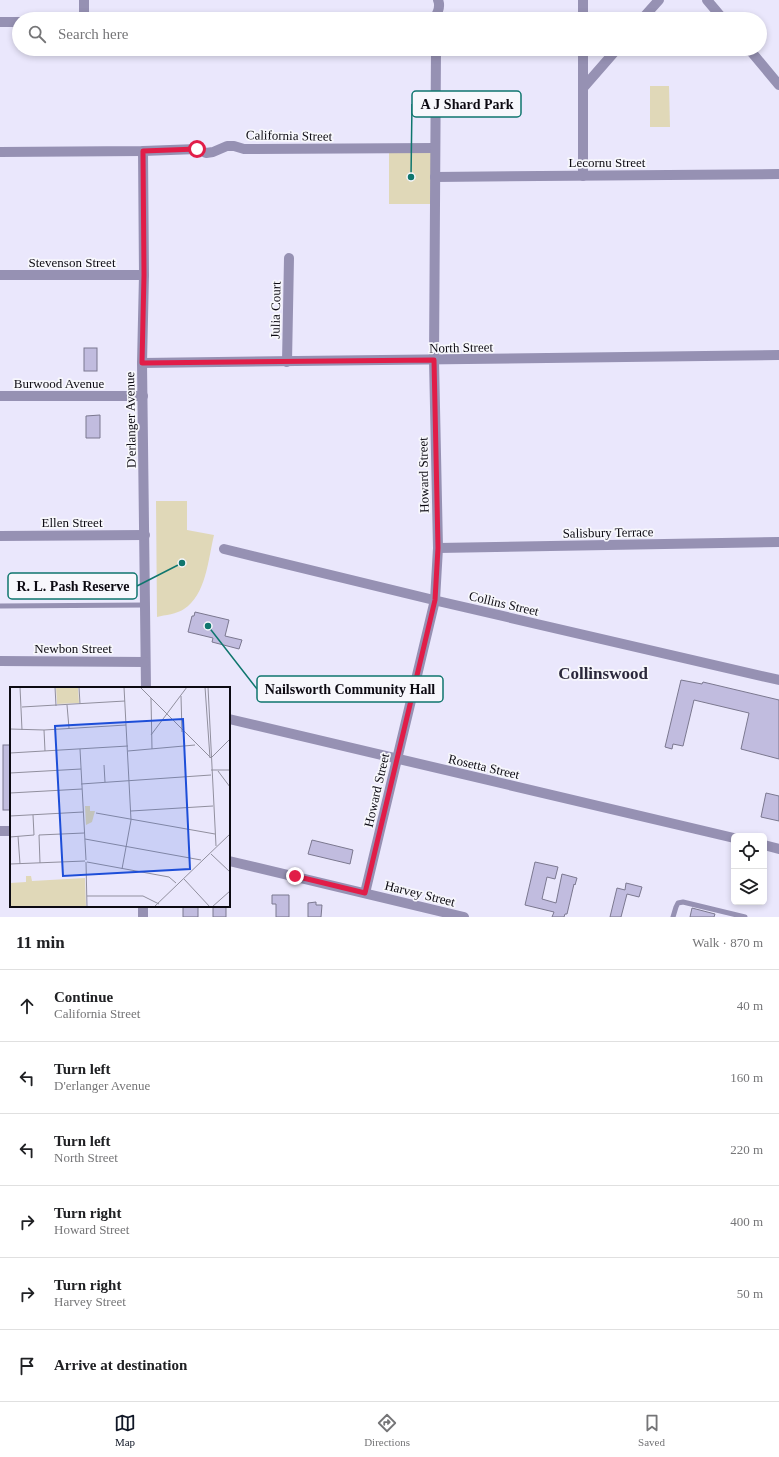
<!DOCTYPE html>
<html lang="en">
<head>
<meta charset="utf-8">
<style>
  :root { --surface:#fff; --page:#f6f6f6; --text:#202124; --muted:#757577; --line:#e0e0e0; --accent:#111827 }
  body { margin:0; font-family:Georgia,serif; background:var(--page); color:var(--text) }
  .controls { position:absolute; right:12px; bottom:12px; display:grid; overflow:hidden; border-radius:6px; box-shadow:0 2px 6px #0003 }
  .controls button { width:36px; height:36px; display:grid; place-items:center; padding:0; border:0; border-bottom:1px solid var(--line); background:var(--surface); color:var(--text); font:20px sans-serif }
  .stop { position:absolute; width:12px; height:12px; margin:-9px; border:3px solid #e11d48; border-radius:50%; background:#fff }
  .stop.end { background:#e11d48; border-color:#fff; box-shadow:0 1px 4px #0008 }
  .list { margin:0; padding:0; list-style:none }
  h2 { display:flex; justify-content:space-between; align-items:center; height:52px; margin:0; padding:0 16px; font-size:17px }
  h2 small { font-size:13px; font-weight:400; color:var(--muted) }
  .list li { display:grid; grid-template-columns:26px 1fr auto; gap:12px; align-items:center; box-sizing:border-box; height:72px; padding:0 16px; border-top:1px solid var(--line) }
  .list b { display:block; font-size:15px; white-space:nowrap }
  .list p { margin:0; font-size:13px; white-space:nowrap; color:var(--muted) }
  .list em { font-size:13px; font-style:normal; color:var(--muted) }
  .icon { flex:none; width:22px; height:22px; fill:none; stroke:currentColor; stroke-width:2; stroke-linecap:round; stroke-linejoin:round }
  .map { position:relative; flex:none; width:779px; height:917px; overflow:hidden }
  .search { position:absolute; background:var(--surface); box-shadow:0 2px 6px #0003; left:12px; right:12px; top:12px; height:44px; display:flex; align-items:center; gap:10px; box-sizing:border-box; padding:0 14px; border-radius:22px; color:var(--muted); font-size:15px }
  .sheet { height:484px; background:var(--surface) }
  nav { display:flex; justify-content:space-around; align-items:center; box-sizing:border-box; height:56px; border-top:1px solid var(--line); background:var(--surface); font-size:11px; color:var(--muted) }
  nav a { display:grid; justify-items:center; gap:2px }
  nav .on { color:var(--accent) }
  .map>svg:first-child { display:block }
  .green { fill:#e0d8b8 }
  .building { fill:#c1bcdf; stroke:#7b788f }
  .lines { fill:none; stroke-linecap:round; stroke-linejoin:round }
  .lane { stroke:#9691b3; stroke-width:5 }
  .street { stroke:#9691b3; stroke-width:10 }
  .route { stroke:#e11d48; stroke-width:5 }
  .labels { text-anchor:middle; stroke-width:3.5; stroke-linejoin:round; paint-order:stroke }
  .street-label { font-size:13px; fill:#0c0a12; stroke:#f7f7fc }
  .district-label { font-size:17px; font-weight:bold; fill:#2c293c; stroke:#f7f7fc }
  .inset-road { fill:none; stroke:#918f9e; stroke-width:1 }
  .view { fill:#1d4ed8; fill-opacity:0.15; stroke:#1d4ed8; stroke-width:2 }
  .inset-edge { fill:none; stroke:#0c0a12; stroke-width:2 }
  .leader { fill:none; stroke:#0f766e; stroke-width:1.5 }
  .callout-dot { fill:#0f766e; stroke:#f7f7fc; stroke-width:1.5 }
  .callout { fill:#f7f7fc; stroke:#0f766e; stroke-width:1.5 }
  .callout-label { font-size:14px; text-anchor:middle; font-weight:bold; fill:#0c0a12 }
</style>
</head>
<body>
<div class="map">
<svg width="779" height="917" viewBox="0 0 779 917">
  <rect width="100%" height="100%" fill="#eae7fc"/>
  <g class="green">
    <polygon points="650,86 669,86 670,127 650,127"/>
    <polygon points="389,149 433,150 432,204 389,204"/>
    <path d="M156 501H187V530L214 535C208 560 206 595 184 609 177 614 165 615 157 617Z"/>
  </g>
  <g class="building">
    <rect x="84" y="348" width="13" height="23"/>
    <polygon points="100,415 100,438 86,438 86,416"/>
    <polygon points="195,612 229,620 225,636 242,640 239,649 212,642 213,638 188,632 192,616 194,616"/>
    <polygon points="681,680 702,684 703,682 779,700 779,759 741,749 749,713 694,700 683,746 673,744 672,749 665,747"/>
    <rect x="3" y="745" width="8" height="65"/>
    <polygon points="766,793 779,796 779,821 761,817"/>
    <polygon points="312,840 353,850 350,864 308,854"/>
    <polygon points="535,862 558,867 555,879 547,877 542,899 556,903 562,874 577,878 575,885 574,884 567,914 565,914 564,917 552,917 554,912 525,905"/>
    <polygon points="626,883 642,887 639,897 627,894 621,917 610,917 617,888 625,890"/>
    <polygon points="272,895 289,895 289,917 276,917 276,904 272,904"/>
    <polygon points="316,902 316,905 322,905 321,917 308,917 308,903"/>
    <rect x="183" y="906" width="15" height="11"/>
    <rect x="213" y="906" width="13" height="11"/>
    <polygon points="692,908 715,914 714,917 690,917"/>
  </g>
  <g class="lines">
    <g class="lane">
      <polyline points="0,606 145,605"/>
      <polyline points="673,917 676,907 678,903 683,902 745,917"/>
    </g>
    <g class="street">
      <polyline points="84,0 84,19"/>
      <polyline points="583,0 583,19"/>
      <polyline points="707,0 723,19"/>
      <polyline points="231,19 421,17 432,19"/>
      <path d="M434 19C438 13 441 7 438 0"/>
      <polyline points="642,19 659,0"/>
      <polyline points="0,22 19,22"/>
      <polyline points="749,49 779,85"/>
      <polyline points="583,88 617,49"/>
      <polyline points="143,151 144,275 142,363 146,688"/>
      <polyline points="0,152 143,151 197,149 206,153 213,152 227,146 234,146 244,149 435,148"/>
      <polyline points="583,176 583,49"/>
      <polyline points="435,177 779,174"/>
      <polyline points="0,275 144,275"/>
      <polyline points="287,362 289,258"/>
      <polyline points="142,363 779,355"/>
      <polyline points="0,396 143,396"/>
      <polyline points="0,536 145,535"/>
      <polyline points="438,548 779,542"/>
      <polyline points="224,549 442,602 779,680"/>
      <polyline points="0,661 145,662"/>
      <polyline points="229,719 734,838"/>
      <polyline points="0,831 11,831"/>
      <polyline points="764,845 779,849"/>
      <polyline points="229,861 464,917"/>
      <polyline points="365,893 435,600 438,548 434,360 436,49"/>
      <polyline points="143,917 143,906"/>
    </g>
  </g>
  <g class="lines">
    <polyline class="route" points="197,149 143,151 144,275 142,363 434,360 438,548 435,600 365,893 295,876"/>
  </g>
  <g class="labels">
    <g class="street-label">
      <text transform="translate(289 135) rotate(1)" y="5">California Street</text>
      <text x="607" y="167">Lecornu Street</text>
      <text x="72" y="267">Stevenson Street</text>
      <text transform="translate(275 310) rotate(-89)" y="5">Julia Court</text>
      <text transform="translate(461 347) rotate(-1)" y="5">North Street</text>
      <text x="59" y="388">Burwood Avenue</text>
      <text transform="translate(130 420) rotate(-91)" y="5">D'erlanger Avenue</text>
      <text transform="translate(423 475) rotate(-91)" y="5">Howard Street</text>
      <text x="72" y="527">Ellen Street</text>
      <text transform="translate(608 532) rotate(-1)" y="5">Salisbury Terrace</text>
      <text transform="translate(504 603) rotate(13)" y="5">Collins Street</text>
      <text x="73" y="653">Newbon Street</text>
      <text transform="translate(484 766) rotate(13)" y="5">Rosetta Street</text>
      <text transform="translate(376 790) rotate(-77)" y="5">Howard Street</text>
      <text transform="translate(420 893) rotate(14)" y="5">Harvey Street</text>
    </g>
    <g class="district-label">
      <text x="603" y="679">Collinswood</text>
    </g>
  </g>
  <g transform="translate(10 687)">
    <rect width="220" height="220" fill="#eae7fc"/>
    <path d="M46 0H68L69 16 47 17ZM75 119H80V124H85L82 135 76 138ZM16 189H21L22 194 75 191 76 220H0V196L16 195Z" fill="#e0d8b8"/>
    <path class="inset-road" d="M10 0 12 43M45 0 46 19M69 0 70 17M130 0 201 71M195 0 200 71M198 0 206 159M171 9 172 45M141 11 142 62M57 18 59 41M12 20 115 14M0 42 34 43 116 38M34 43 35 64M141 48 177 0M70 62 76 173M118 64 185 58M0 66 118 59M201 71 220 52M94 78 95 95M201 83H220M208 84 220 100M0 86 71 82M71 97 201 88M0 106 72 102M121 124 203 119M86 126 205 147M0 129 73 125M8 149 10 177M0 150 24 148 23 128M75 152 191 173M201 167 220 185M76 175 77 220M77 175 159 190 166 196M30 176 29 148 74 146M0 177 75 174M112 182 121 133 114 0M174 192 200 220M77 209H133L149 217M144 220 220 147M202 220 220 204"/>
    <path class="view" d="M173 32 180 182 53 189 45 39Z"/>
    <rect width="220" height="220" class="inset-edge"/>
  </g>
  <path class="leader" d="M411 177L412 104M182 563L137 586M208 626L257 689"/>
  <g class="callout-dot">
    <circle cx="411" cy="177" r="4"/>
    <circle cx="182" cy="563" r="4"/>
    <circle cx="208" cy="626" r="4"/>
  </g>
  <g class="callout">
    <rect x="412" y="91" width="109" height="26" rx="4"/>
    <rect x="8" y="573" width="129" height="26" rx="4"/>
    <rect x="257" y="676" width="186" height="26" rx="4"/>
  </g>
  <g class="callout-label">
    <text x="467" y="109">A J Shard Park</text>
    <text x="73" y="591">R. L. Pash Reserve</text>
    <text x="350" y="694">Nailsworth Community Hall</text>
  </g>
</svg>
<div class="controls">
<button><svg class="icon" aria-label="locate" viewBox="0 0 24 24"><circle cx="12" cy="12" r="6"/><path d="M12 2v4M12 18v4M2 12h4M18 12h4"/></svg></button>
<button><svg class="icon" aria-label="layers" viewBox="0 0 24 24"><path d="M12 4l9 5-9 5-9-5zM3 14l9 5 9-5"/></svg></button>
</div>
<div class="stop" style="left:197px;top:149px"></div>
<div class="stop end" style="left:295px;top:876px"></div>
<div class="search"><svg class="icon" aria-label="search" viewBox="0 0 24 24"><circle cx="10" cy="10" r="6"/><path d="M15 15l6 6"/></svg>Search here</div>
</div>
<section class="sheet">
<h2>11 min<small>Walk · 870 m</small></h2>
<ul class="list">
<li><svg class="icon" aria-label="ahead" viewBox="0 0 24 24"><path d="M12 20V5M6 11l6-6 6 6"/></svg><div><b>Continue</b><p>California Street</p></div><em>40 m</em></li>
<li><svg class="icon" aria-label="left" viewBox="0 0 24 24"><path d="M17 20v-9H6M10 6l-5 5 5 5"/></svg><div><b>Turn left</b><p>D'erlanger Avenue</p></div><em>160 m</em></li>
<li><svg class="icon" aria-label="left" viewBox="0 0 24 24"><path d="M17 20v-9H6M10 6l-5 5 5 5"/></svg><div><b>Turn left</b><p>North Street</p></div><em>220 m</em></li>
<li><svg class="icon" aria-label="right" viewBox="0 0 24 24"><path d="M7 20v-9h11M14 6l5 5-5 5"/></svg><div><b>Turn right</b><p>Howard Street</p></div><em>400 m</em></li>
<li><svg class="icon" aria-label="right" viewBox="0 0 24 24"><path d="M7 20v-9h11M14 6l5 5-5 5"/></svg><div><b>Turn right</b><p>Harvey Street</p></div><em>50 m</em></li>
<li><svg class="icon" aria-label="arrive" viewBox="0 0 24 24"><path d="M6 21V4h12l-3 4 3 4H6"/></svg><div><b>Arrive at destination</b></div></li>
</ul>
</section>
<nav>
<a class="on"><svg class="icon" aria-label="map" viewBox="0 0 24 24"><path d="M3 6l6-2 6 2 6-2v14l-6 2-6-2-6 2zM9 4v14M15 6v14"/></svg>Map</a>
<a><svg class="icon" aria-label="directions" viewBox="0 0 24 24"><path d="M12 3l9 9-9 9-9-9zM9 14v-3h6M13 9l2 2-2 2"/></svg>Directions</a>
<a><svg class="icon" aria-label="saved" viewBox="0 0 24 24"><path d="M7 4h10v16l-5-4-5 4z"/></svg>Saved</a>
</nav>
</body>
</html>
